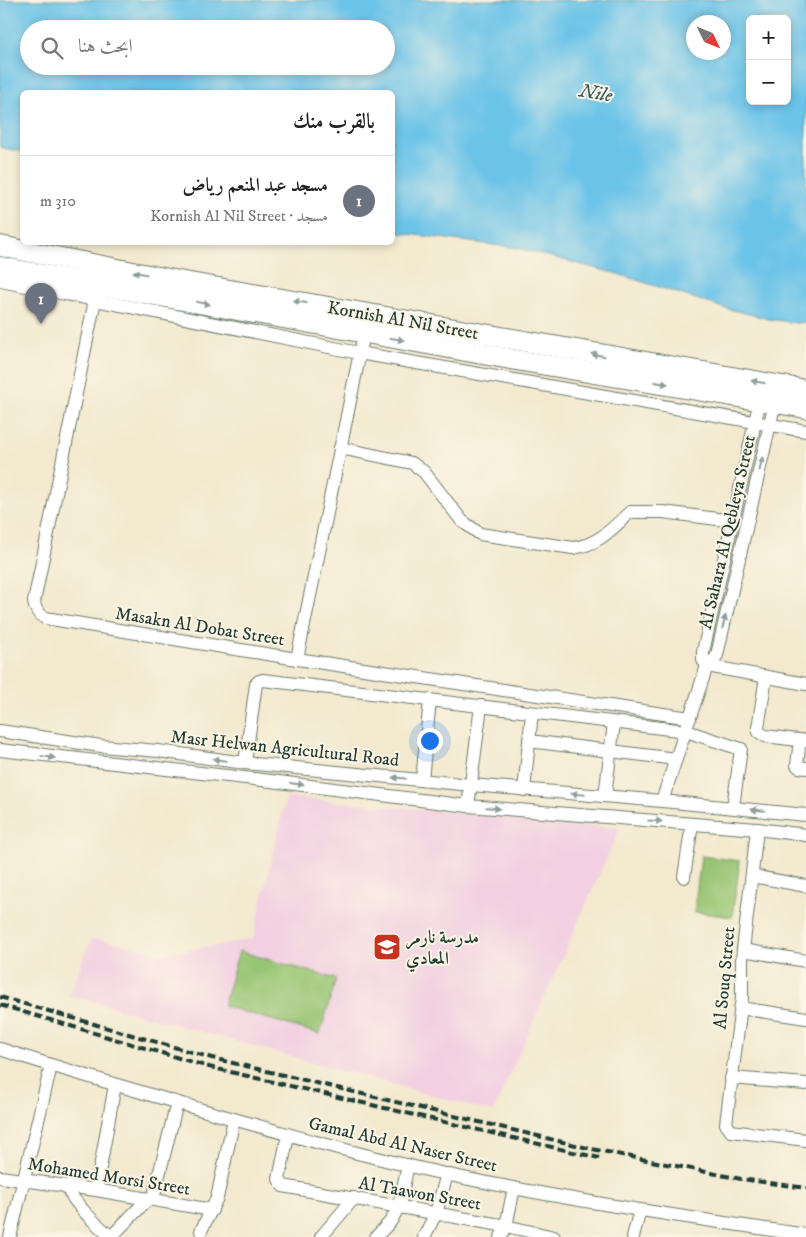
<!DOCTYPE html>
<html lang="ar">
<head>
<meta charset="utf-8">
<style>
  :root { --surface:#fff; --page:#f6f6f6; --text:#222; --muted:#767676; --line:#e0e0e0; --accent:#c8321e }
  body { margin:0; font-family:"IM FELL DW Pica",Amiri,serif; background:var(--page); color:var(--text); direction:rtl }
  .controls { position:absolute; right:15px; top:15px; display:grid; overflow:hidden; border-radius:8px; box-shadow:0 2px 8px #0003 }
  .controls button { width:45px; height:45px; display:grid; place-items:center; padding:0; border:0; border-bottom:1px solid var(--line); background:var(--surface); color:var(--text); font:25px sans-serif }
  .compass { position:absolute; left:686px; top:15px; width:45px; height:45px; border-radius:50%; background:var(--surface); box-shadow:0 2px 8px #0003; rotate:133deg }
  .you { position:absolute; left:429px; top:740px; width:18px; height:18px; margin:-12px; border:4px solid #fff; border-radius:50%; background:#1a73e8; box-shadow:0 0 0 8px #1a73e833 }
  .badge { display:grid; place-items:center; width:32px; height:32px; border-radius:50%; background:var(--accent); color:#fff; font-size:16px; font-weight:700 }
  .pin { position:absolute; translate:-50% -41px; filter:drop-shadow(0 1px 2px #0008) }
  .pin::after { content:''; position:absolute; top:26px; width:18px; height:15px; background:inherit; clip-path:polygon(0 0,100% 0,50% 100%) }
  .list { margin:0; padding:0; list-style:none }
  h2 { display:flex; justify-content:space-between; align-items:center; height:65px; margin:0; padding:0 20px; font-size:21px }
  h2 small { font-size:16px; font-weight:400; color:var(--muted) }
  .list li { display:grid; grid-template-columns:32px 1fr auto; gap:15px; align-items:center; box-sizing:border-box; height:90px; padding:0 20px; border-top:1px solid var(--line) }
  .list b { display:block; font-size:19px; white-space:nowrap }
  .list p { margin:0; font-size:16px; white-space:nowrap; color:var(--muted) }
  .list em { font-size:16px; font-style:normal; color:var(--muted) }
  .icon { flex:none; width:28px; height:28px; fill:none; stroke:currentColor; stroke-width:2; stroke-linecap:round; stroke-linejoin:round }
  .map { position:relative; flex:none; width:806px; height:1237px; overflow:hidden; direction:ltr }
  .search { position:absolute; background:var(--surface); box-shadow:0 2px 8px #0003; left:20px; top:20px; width:375px; height:55px; display:flex; align-items:center; gap:12px; box-sizing:border-box; padding:0 18px; border-radius:28px; color:var(--muted); font-size:19px }
  .panel { position:absolute; background:var(--surface); box-shadow:0 2px 8px #0003; left:20px; top:90px; width:375px; height:155px; border-radius:8px; direction:rtl }
  .map>svg:first-child { display:block }
  .built { fill:#f2cfe1 }
  .green { fill:#98c573; stroke:#5c8154 }
  .water { fill:#6ac3e8; stroke:#44808e; fill-rule:evenodd }
  .lines { fill:none; stroke-linecap:round; stroke-linejoin:round }
  .minor-casing { stroke:#69796a; stroke-width:14 }
  .trunk-casing { stroke:#69796a; stroke-width:22 }
  .minor { stroke:#fff; stroke-width:12 }
  .trunk { stroke:#fff; stroke-width:20 }
  .rail { stroke:#1f3d34; stroke-width:4; stroke-dasharray:8 4; stroke-linecap:butt }
  .oneway { fill:#8f9e9a }
  .labels { text-anchor:middle; stroke-width:4; stroke-linejoin:round; paint-order:stroke }
  .street-label { font-size:18px; fill:#1f3d34; stroke:#fcf5e5 }
  .poi-label { font-size:18px; font-weight:bold; fill:#1f3d34; stroke:#fcf5e5; text-anchor:start }
  .water-label { font-size:19px; font-style:italic; fill:#325e61; stroke:#fcf5e5 }
</style>
</head>
<body>
<div class="map">
<svg width="806" height="1237" viewBox="0 0 806 1237">
  <rect width="100%" height="100%" fill="#fcf5e5"/>
  <filter id="ink" filterUnits="userSpaceOnUse"><feTurbulence type="fractalNoise" baseFrequency=".02" numOctaves="2"/><feDisplacementMap in="SourceGraphic" scale="10" xChannelSelector="R" yChannelSelector="G"/><feConvolveMatrix kernelMatrix="1 2 1 2 8 2 1 2 1" color-interpolation-filters="sRGB"/></filter>
  <filter id="wash" filterUnits="userSpaceOnUse"><feTurbulence type="fractalNoise" baseFrequency=".0096" numOctaves="4" result="noise"/><feDisplacementMap in="SourceGraphic" scale="20" xChannelSelector="R" yChannelSelector="G"/><feGaussianBlur stdDeviation="1.12" result="paint"/><feColorMatrix in="noise" values="0 0 0 0 0 0 0 0 0 0 0 0 0 0 0 0 0 1.4 0 .05"/><feComposite in="paint" operator="in"/></filter>
  <g filter="url(#wash)">
    <rect width="100%" height="100%" fill="#f3e9cf"/>
    <polygon class="built" points="286,797 620,828 493,1112 69,995 91,939 104,940 165,954 253,939"/>
    <g class="green">
      <polygon points="701,856 740,861 732,917 694,912"/>
      <polygon points="239,951 336,979 320,1034 223,1006"/>
    </g>
    <path class="water" d="M0 0H806V322L796 323 769 319 724 308 618 274 517 248 393 232 392 92H22V152L0 147ZM750 19H787V101H750ZM694 22H724V52H694ZM29 29H386V66H29Z"/>
  </g>
  <g filter="url(#ink)">
    <g class="lines">
      <defs>
        <g id="minor">
          <polyline points="1,281 359,353 806,431"/>
          <path d="M98 285 34 602C35 610 38 614 45 618L297 659 690 718"/>
          <path d="M340 448 412 463 424 472 462 521 480 534 573 548C598 545 612 529 630 512H663L733 521"/>
          <polyline points="297,659 364,333"/>
          <polyline points="707,666 703,660 703,652 760,400"/>
          <polyline points="707,666 806,684"/>
          <polyline points="766,677 758,728 759,732 765,736 806,741"/>
          <polyline points="0,731 101,746 158,751 245,763 471,785 662,801 806,815"/>
          <polyline points="800,740 797,765 799,767 806,768"/>
          <polyline points="529,741 676,759"/>
          <polyline points="0,750 271,781 468,806 757,829 806,835"/>
          <polyline points="245,763 256,684 259,681 263,680 686,731 741,749 733,807"/>
          <polyline points="422,780 430,700"/>
          <polyline points="524,790 532,713"/>
          <polyline points="605,796 614,723"/>
          <polyline points="662,801 707,666 713,662 717,655 775,402"/>
          <polyline points="468,806 481,706"/>
          <polyline points="757,829 742,959 742,998 726,1124 731,1131 806,1140"/>
          <polyline points="752,876 806,886"/>
          <polyline points="684,877 692,824"/>
          <polyline points="743,950 806,961"/>
          <polyline points="740,1008 806,1018"/>
          <path d="M0 1049C58 1068 117 1085 175 1102 264 1128 354 1154 445 1174 564 1200 685 1217 806 1235"/>
          <polyline points="731,1078 806,1084"/>
          <polyline points="288,1135 279,1179 283,1186 506,1226 554,1237"/>
          <polyline points="0,1177 96,1190 212,1210"/>
          <path d="M66 1186C77 1207 93 1221 111 1237"/>
          <polyline points="96,1190 115,1085"/>
          <polyline points="153,1199 177,1103"/>
          <polyline points="201,1231 217,1198 234,1119"/>
          <polyline points="10,1237 51,1066"/>
          <polyline points="111,1237 149,1198"/>
          <polyline points="321,1237 354,1198"/>
          <polyline points="376,1237 391,1221 399,1206 408,1165"/>
          <polyline points="424,1237 436,1213 447,1174"/>
          <polyline points="501,1237 506,1226 514,1188"/>
          <polyline points="633,1237 640,1210"/>
        </g>
        <g id="trunk">
          <polyline points="0,246 184,282 806,390"/>
          <polyline points="0,267 516,360 806,408"/>
        </g>
      </defs>
      <use href="#minor" class="minor-casing"/>
      <use href="#trunk" class="trunk-casing"/>
      <use href="#minor" class="minor"/>
      <use href="#trunk" class="trunk"/>
      <g class="rail">
        <polyline points="0,997 212,1058 592,1149 741,1179 806,1188"/>
        <polyline points="0,1005 209,1067 599,1158"/>
      </g>
    </g>
    <defs><path id="oneway-solid" d="M-6-.8H1V-3.2L6.5 0L1 3.2V.8H-6Z" transform="scale(1.25)"/></defs>
    <g class="oneway">
      <use href="#oneway-solid" transform="translate(140 273) rotate(-169)"/>
      <use href="#oneway-solid" transform="translate(300 302) rotate(-170)"/>
      <use href="#oneway-solid" transform="translate(203 303) rotate(10)"/>
      <use href="#oneway-solid" transform="translate(397 339) rotate(10)"/>
      <use href="#oneway-solid" transform="translate(598 355) rotate(-170)"/>
      <use href="#oneway-solid" transform="translate(758 382) rotate(-170)"/>
      <use href="#oneway-solid" transform="translate(661 383) rotate(9)"/>
      <use href="#oneway-solid" transform="translate(761 464) rotate(-77)"/>
      <use href="#oneway-solid" transform="translate(724 622) rotate(-77)"/>
      <use href="#oneway-solid" transform="translate(48 757) rotate(8)"/>
      <use href="#oneway-solid" transform="translate(220 760) rotate(-172)"/>
      <use href="#oneway-solid" transform="translate(399 778) rotate(-174)"/>
      <use href="#oneway-solid" transform="translate(297 784) rotate(7)"/>
      <use href="#oneway-solid" transform="translate(578 794) rotate(-175)"/>
      <use href="#oneway-solid" transform="translate(493 808) rotate(5)"/>
      <use href="#oneway-solid" transform="translate(758 810) rotate(-175)"/>
      <use href="#oneway-solid" transform="translate(655 821) rotate(4)"/>
    </g>
  </g>
  <defs>
    <symbol id="school-square" viewBox="-11 -11 22 22"><rect x="-9" y="-9" width="18" height="18" rx="4" fill="#c8321e" stroke="#fcf5e5"/><path d="M0-5L7-2L0 1L-7-2ZM-4 1L0 2.5L4 1V4Q0 6-4 4Z" fill="#fff"/></symbol>
  </defs>
  <g fill-rule="evenodd">
    <use href="#school-square" x="371" y="931" width="32" height="32"/>
  </g>
  <g class="labels">
    <g class="street-label">
      <text transform="translate(403 320) rotate(10)" y="6">Kornish Al Nil Street</text>
      <text transform="translate(727 532) rotate(-77)" y="6">Al Sahara Al Qebleya Street</text>
      <text transform="translate(200 626) rotate(9)" y="6">Masakn Al Dobat Street</text>
      <text transform="translate(285 748) rotate(6)" y="6">Masr Helwan Agricultural Road</text>
      <text transform="translate(724 978) rotate(-85)" y="6">Al Souq Street</text>
      <text transform="translate(403 1144) rotate(13)" y="6">Gamal Abd Al Naser Street</text>
      <text transform="translate(109 1176) rotate(9)" y="6">Mohamed Morsi Street</text>
      <text transform="translate(420 1193) rotate(10)" y="6">Al Taawon Street</text>
    </g>
    <g class="poi-label">
      <text x="406" y="943">مدرسة نارمر<tspan x="406" dy="21">المعادي</tspan></text>
    </g>
    <g class="water-label">
      <text transform="translate(596 92) rotate(9)" y="7">Nile</text>
    </g>
  </g>
</svg>
<div class="controls">
<button>+</button>
<button>−</button>
</div>
<svg class="compass" viewBox="-18 -18 36 36"><path d="M0-13l5 13h-10z" fill="#e53935"/><path d="M0 13l5-13h-10z" fill="#767676"/></svg>
<div class="you"></div>
<div class="pin badge" style="left:41px;top:324px;background:#6b7280">1</div>
<div class="search"><svg class="icon" aria-label="search" viewBox="0 0 24 24"><circle cx="10" cy="10" r="6"/><path d="M15 15l6 6"/></svg>ابحث هنا</div>
<section class="panel">
<h2>بالقرب منك<small></small></h2>
<ul class="list">
<li><span class="badge" style="background:#6b7280">1</span><div><b>مسجد عبد المنعم رياض</b><p>مسجد · Kornish Al Nil Street</p></div><em>310 m</em></li>
</ul>
</section>
</div>
</body>
</html>
